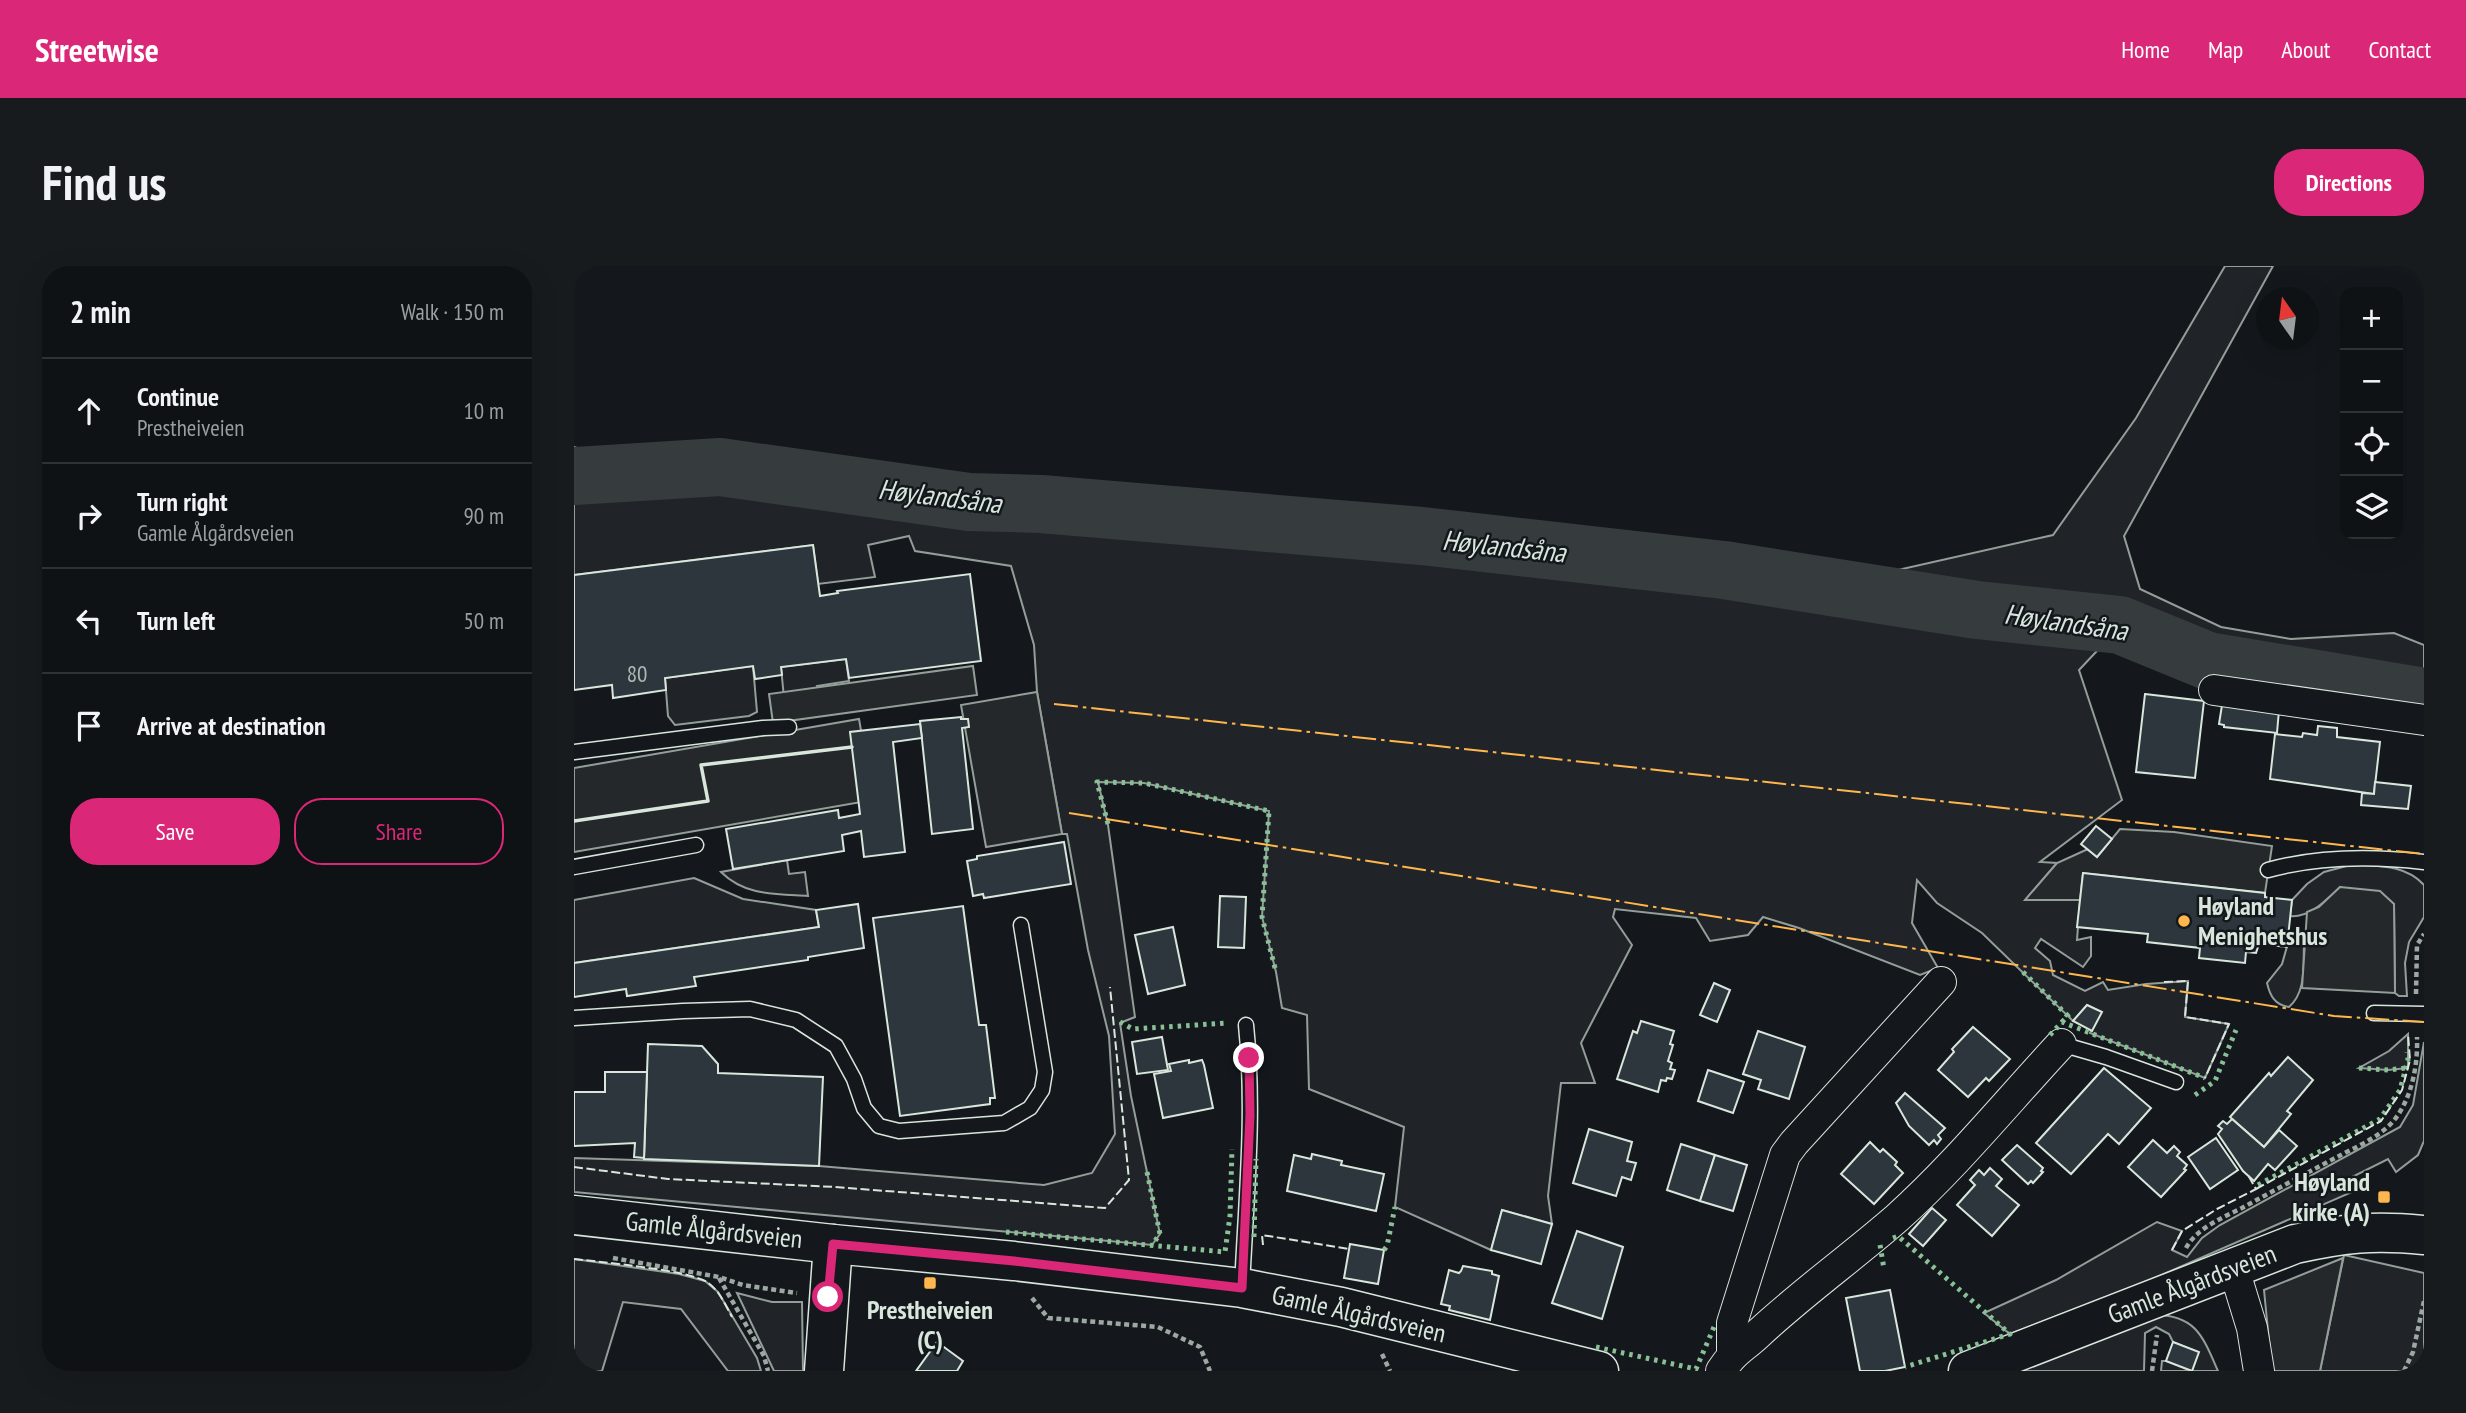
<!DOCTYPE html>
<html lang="en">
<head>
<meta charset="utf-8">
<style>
  :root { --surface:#0f1215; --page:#181b1e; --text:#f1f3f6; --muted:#9b9ea0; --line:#2f3234; --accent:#db2777 }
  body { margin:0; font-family:"PT Sans Narrow",sans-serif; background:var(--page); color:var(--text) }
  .controls { position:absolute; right:21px; top:21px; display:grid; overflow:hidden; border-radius:14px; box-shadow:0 7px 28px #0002 }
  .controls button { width:63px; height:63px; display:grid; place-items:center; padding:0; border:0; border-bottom:2px solid var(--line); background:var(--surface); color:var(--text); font:35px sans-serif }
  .compass { position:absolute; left:1682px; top:21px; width:63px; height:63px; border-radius:50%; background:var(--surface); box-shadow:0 7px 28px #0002; rotate:346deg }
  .stop { position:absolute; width:21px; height:21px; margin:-16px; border:5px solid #db2777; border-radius:50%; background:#fff }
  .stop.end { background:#db2777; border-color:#fff; box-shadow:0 2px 7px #0008 }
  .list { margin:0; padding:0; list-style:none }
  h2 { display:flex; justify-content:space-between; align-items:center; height:91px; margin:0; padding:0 28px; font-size:30px }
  h2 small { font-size:23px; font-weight:400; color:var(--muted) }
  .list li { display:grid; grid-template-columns:46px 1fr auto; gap:21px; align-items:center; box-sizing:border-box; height:105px; padding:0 28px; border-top:2px solid var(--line) }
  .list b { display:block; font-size:26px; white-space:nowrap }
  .list p { margin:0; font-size:23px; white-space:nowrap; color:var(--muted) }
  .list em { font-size:23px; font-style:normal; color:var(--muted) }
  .actions { display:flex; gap:14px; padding:21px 28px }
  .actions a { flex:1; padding:16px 0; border:2px solid var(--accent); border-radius:28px; text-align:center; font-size:24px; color:var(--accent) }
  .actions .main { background:var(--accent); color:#fff }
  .icon { flex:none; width:38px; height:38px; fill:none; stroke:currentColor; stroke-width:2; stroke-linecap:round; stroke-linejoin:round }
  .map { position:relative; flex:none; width:1850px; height:1105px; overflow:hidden; border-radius:28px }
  header { display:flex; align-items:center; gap:42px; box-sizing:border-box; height:98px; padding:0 35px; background:var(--accent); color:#fff }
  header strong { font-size:33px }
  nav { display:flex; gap:38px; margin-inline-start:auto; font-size:24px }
  .intro { display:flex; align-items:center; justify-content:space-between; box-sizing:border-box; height:168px; padding:0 42px }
  h1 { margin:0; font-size:49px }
  .button { padding:18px 32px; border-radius:28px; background:var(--accent); color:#fff; font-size:24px; font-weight:700 }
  main { display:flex; gap:42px; padding:0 42px }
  aside { flex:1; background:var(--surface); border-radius:28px; box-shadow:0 7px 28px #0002 }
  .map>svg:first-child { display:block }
  .green { fill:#202428; stroke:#939e99; stroke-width:2 }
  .parking { fill:#24282b; stroke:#939e99; stroke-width:2 }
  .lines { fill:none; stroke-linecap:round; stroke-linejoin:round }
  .river { stroke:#363b3e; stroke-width:58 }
  .building { fill:#2c363c; stroke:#d8e6dc; stroke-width:2 }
  .lane-casing { stroke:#d8e6dc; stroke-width:17 }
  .street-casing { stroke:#d8e6dc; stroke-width:32 }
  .secondary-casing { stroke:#d8e6dc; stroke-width:41 }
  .primary-casing { stroke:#d8e6dc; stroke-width:41 }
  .path { stroke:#9da8a2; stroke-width:4.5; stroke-dasharray:5 3.5; stroke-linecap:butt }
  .lane { stroke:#14181c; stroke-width:14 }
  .street { stroke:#14181c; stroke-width:30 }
  .secondary { stroke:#14181c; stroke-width:38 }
  .primary { stroke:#14181c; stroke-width:38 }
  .hedge { stroke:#8ac095; stroke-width:5; stroke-dasharray:3.5 5; stroke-linecap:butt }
  .fence { stroke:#d8e6dc; stroke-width:2; stroke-dasharray:9 3.5; stroke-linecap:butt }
  .wall { stroke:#d8e6dc; stroke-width:3.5 }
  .power { stroke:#ffb74d; stroke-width:2; stroke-dasharray:24 5 3.5 5; stroke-linecap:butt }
  .route { stroke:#db2777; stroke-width:9 }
  .poi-dot { fill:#ffb74d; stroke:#14181c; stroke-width:2.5 }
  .labels { text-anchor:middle; stroke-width:5; stroke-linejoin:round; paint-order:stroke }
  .number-label { font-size:23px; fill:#adbab4 }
  .poi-label { font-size:26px; font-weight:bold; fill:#d8e6dc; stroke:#14181c; text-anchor:start }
  .street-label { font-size:26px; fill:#d8e6dc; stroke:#14181c }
  .water-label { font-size:28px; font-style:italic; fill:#d8e6dc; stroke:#14181c }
</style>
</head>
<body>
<header>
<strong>Streetwise</strong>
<nav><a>Home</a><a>Map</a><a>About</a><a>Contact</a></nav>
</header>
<div class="intro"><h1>Find us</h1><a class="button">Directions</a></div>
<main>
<aside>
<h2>2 min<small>Walk · 150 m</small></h2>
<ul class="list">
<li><svg class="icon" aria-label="ahead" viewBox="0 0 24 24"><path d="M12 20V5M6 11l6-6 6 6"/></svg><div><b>Continue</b><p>Prestheiveien</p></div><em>10 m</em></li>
<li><svg class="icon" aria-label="right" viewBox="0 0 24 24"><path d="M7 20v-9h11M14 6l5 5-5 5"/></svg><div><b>Turn right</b><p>Gamle Ålgårdsveien</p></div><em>90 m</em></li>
<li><svg class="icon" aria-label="left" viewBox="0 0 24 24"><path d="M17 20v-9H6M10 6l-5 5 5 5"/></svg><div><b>Turn left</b></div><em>50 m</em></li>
<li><svg class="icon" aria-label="arrive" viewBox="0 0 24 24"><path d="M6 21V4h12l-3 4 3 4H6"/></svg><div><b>Arrive at destination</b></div></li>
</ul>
<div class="actions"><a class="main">Save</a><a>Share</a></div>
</aside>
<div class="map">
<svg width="1850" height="1105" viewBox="0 0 1850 1105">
  <rect width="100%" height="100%" fill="#14181c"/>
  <g class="green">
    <polygon points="1651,0 1699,0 1550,270 1566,323 1647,361 1717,373 1820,367 1850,379 1850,427 1800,428 1733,423 1655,412 1538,369 1505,404 1548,534 1466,596 1483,597 1452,633 1506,634 1503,674 1517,671 1517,690 1509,701 1467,673 1461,682 1476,695 1479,709 1511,725 1529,716 1534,724 1572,718 1614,715 1611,751 1655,758 1631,812 1516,767 1527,746 1513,739 1499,755 1408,667 1363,637 1343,614 1338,657 1364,702 1346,709 1225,662 1189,651 1174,669 1136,675 1122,652 1041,643 1039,651 1058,679 1007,777 1021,817 987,817 974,930 978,958 928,944 917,984 821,941 830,861 735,823 733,749 708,742 702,706 688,651 695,545 570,517 524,516 534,559 561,751 546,757 557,830 586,968 578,979 0,926 0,892 245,900 470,919 518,907 541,868 535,770 514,684 493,568 488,568 463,426 460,379 437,300 341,285 335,270 294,279 301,311 244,318 239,279 0,309 0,181 27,189 438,221 1315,306 1479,269 1562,152"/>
    <polygon points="272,393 275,415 243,420 246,428 210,432 207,401"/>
    <polygon points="179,400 183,446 175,450 101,459 94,450 91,412"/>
    <path d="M213 594 215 608 231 606 234 630C202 628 171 630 147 606Z"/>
    <path d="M1780 598C1805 600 1832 599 1850 619V651L1835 676 1831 697 1833 730H1825L1821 727 1820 638 1766 621C1752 634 1736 652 1716 650L1718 634 1733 618 1750 606Z"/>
    <polygon points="120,612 169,633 242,644 245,661 0,697 0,634"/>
    <path d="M1714 677 1730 680C1729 702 1732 726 1715 741 1701 739 1696 730 1693 717L1708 698Z"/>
    <polygon points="1834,768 1834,802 1814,804 1785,802 1815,785"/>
    <polygon points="1850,776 1850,875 1844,889 1822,906 1814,893 1774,913 1778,926 1576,1014 1436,1068 1410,1047 1482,1014 1583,956 1608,965 1598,984 1613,991 1628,972 1646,959 1826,861 1839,839"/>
    <polygon points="1770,989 1850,1007 1850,1105 1746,1105"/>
    <polygon points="0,993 105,1008 131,1015 144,1026 183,1092 187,1105 154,1105 107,1043 49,1036 28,1105 0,1105"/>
    <polygon points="163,1027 198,1036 228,1036 229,1105 200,1105"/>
    <path d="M1581 1049C1622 1049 1629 1071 1644 1105H1587L1588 1095H1592L1618 1105 1624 1086 1599 1076 1595 1068 1582 1061 1571 1067 1570 1105H1434Z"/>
  </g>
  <g class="parking">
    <polygon points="399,400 403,429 199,457 195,428"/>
    <polygon points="463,426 488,568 412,581 387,439"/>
    <polygon points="285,453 299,534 0,586 0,502"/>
    <polygon points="1546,563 1600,566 1698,580 1691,627 1509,607 1506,634 1451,634 1483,597 1514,583 1523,591"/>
    <polygon points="1766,621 1806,625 1820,638 1821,727 1728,722 1733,646 1745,641"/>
    <polygon points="1769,992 1746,1105 1698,1105 1690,1024"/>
  </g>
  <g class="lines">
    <polyline class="river" points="0,210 146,201 395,236 467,238 848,270 1150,304 1403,344 1546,359 1634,395 1850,431"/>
  </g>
  <g class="building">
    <polygon points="239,279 246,330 264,327 263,325 396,308 407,395 275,412 272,393 207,401 208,409 181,413 179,400 91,412 92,424 39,432 38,419 0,424 0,309"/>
    <polygon points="1571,428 1630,435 1621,512 1562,506"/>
    <polygon points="1648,439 1705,444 1703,467 1650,461 1650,459 1645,458"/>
    <polygon points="387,451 387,453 394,453 395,461 388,462 399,563 358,568 346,455"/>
    <polygon points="346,458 348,472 319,476 331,586 290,591 287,565 268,569 270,585 159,603 152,563 264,544 265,552 286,548 276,466"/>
    <polygon points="1744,460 1763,462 1763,471 1806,476 1800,528 1696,513 1701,468 1728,471 1729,467 1743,469"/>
    <polygon points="1801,516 1837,520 1834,543 1787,539 1788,527 1800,528"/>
    <polygon points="1522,560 1538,573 1523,591 1507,578"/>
    <polygon points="490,576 497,618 410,632 409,628 399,630 393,595 403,593 403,590"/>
    <polygon points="1509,607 1691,627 1691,631 1718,634 1713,681 1685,678 1682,687 1672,686 1671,697 1625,692 1626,682 1573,676 1574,668 1503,661"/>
    <polygon points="646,630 672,631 670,682 644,681"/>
    <polygon points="284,638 290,682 234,691 234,694 120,711 122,720 53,730 52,723 0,731 0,697 245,661 242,644"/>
    <polygon points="389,640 405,759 412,759 421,832 416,832 416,838 326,850 299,652"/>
    <polygon points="599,661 611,719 574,728 561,669"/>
    <polygon points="1140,717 1156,724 1143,756 1126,749"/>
    <polygon points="1513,739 1528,746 1518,765 1499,755"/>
    <polygon points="1067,755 1100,765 1096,778 1099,779 1094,795 1098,797 1096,803 1101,804 1098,813 1093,812 1092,815 1087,814 1084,826 1043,813 1059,765 1063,767"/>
    <polygon points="1399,761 1436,793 1415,815 1412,812 1394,831 1364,804 1380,786 1378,783"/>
    <polygon points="1184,765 1231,781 1215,833 1184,823 1187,814 1169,808"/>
    <polygon points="588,771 594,804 563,808 558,776"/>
    <polygon points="74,778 128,780 144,798 144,807 249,811 245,900 70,893"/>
    <polygon points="1714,791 1739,814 1713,845 1717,848 1690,881 1656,851 1695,807 1697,810"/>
    <polygon points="615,794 615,797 628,794 630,799 639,842 589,852 580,808 597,805 595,798"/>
    <polygon points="1530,802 1577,842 1545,878 1534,868 1497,908 1462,877"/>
    <polygon points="1134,804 1170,816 1159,847 1124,835"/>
    <polygon points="31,806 73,806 70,892 60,891 61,877 0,880 0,826 31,826"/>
    <polygon points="1331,827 1371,862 1364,869 1367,873 1363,878 1360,874 1355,879 1335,860 1322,837"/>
    <polygon points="1658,853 1690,881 1705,864 1723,880 1701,904 1694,898 1680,915 1669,905 1644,868 1648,863 1644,860 1649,855 1653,858"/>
    <polygon points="1015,863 1058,876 1053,895 1062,897 1057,914 1048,911 1042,930 999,917"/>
    <polygon points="1642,872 1664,904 1636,923 1614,891"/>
    <polygon points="1579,874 1593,887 1600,880 1606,886 1603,890 1613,899 1610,903 1612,904 1587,931 1554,901"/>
    <polygon points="1296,876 1306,886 1309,883 1323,896 1321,899 1329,907 1300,938 1267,908"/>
    <polygon points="1107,878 1141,889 1126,935 1093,924"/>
    <polygon points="1443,879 1469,902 1467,905 1469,906 1459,917 1457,915 1454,918 1428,894"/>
    <polygon points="738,888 768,895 767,899 810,908 802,945 713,925 720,889 737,893"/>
    <polygon points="1141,889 1173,899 1159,945 1126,935"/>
    <polygon points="1416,902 1428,913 1422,920 1445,939 1418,970 1383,939 1401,919 1396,914 1405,904 1410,909"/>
    <polygon points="1358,942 1372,954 1349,980 1335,968"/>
    <polygon points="928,944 978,958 967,998 917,984"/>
    <polygon points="1003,965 1049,981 1028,1053 978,1037"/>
    <polygon points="776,978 810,984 804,1018 770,1012"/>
    <polygon points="889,1000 918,1005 918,1008 925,1010 916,1054 875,1044 876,1040 867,1038 875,1004 885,1007 887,1005"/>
    <polygon points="1316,1024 1331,1101 1311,1105 1286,1105 1272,1032"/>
    <polygon points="363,1076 389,1095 383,1105 342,1105"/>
    <polygon points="1599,1076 1625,1086 1618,1105 1592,1095"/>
  </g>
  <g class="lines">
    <defs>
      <g id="lane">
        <polyline points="0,486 189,462 215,461"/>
        <polyline points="0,601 122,579"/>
        <path d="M1694 604C1745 590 1798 590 1850 596"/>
        <polyline points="1800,747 1850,748"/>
        <polyline points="0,752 109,745 176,743 222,754 262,780 280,813 290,842 305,860 325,865 430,857 456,842 468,824 471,806 447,659"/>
        <polyline points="1487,778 1532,791 1602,816"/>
        <path d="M668 1021C672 934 681 846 672 759"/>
      </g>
      <g id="street">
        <polyline points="1640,424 1850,454"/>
        <polyline points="1659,1000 1678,1062 1685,1105"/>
        <polyline points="1158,1088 1158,1057 1211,889 1220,877 1367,716"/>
        <path d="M1147 1105C1160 1085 1168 1083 1184 1068 1228 1027 1277 992 1323 952 1382 899 1433 836 1487 778"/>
      </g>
      <polyline id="secondary" points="250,1105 259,978"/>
      <g id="primary">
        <polyline points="0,949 259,978 440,995 668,1022 767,1041 1025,1105"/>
        <path d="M1394 1105 1721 978C1770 967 1800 964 1850 969"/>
      </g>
    </defs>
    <use href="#lane" class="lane-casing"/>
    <use href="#street" class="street-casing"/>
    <use href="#secondary" class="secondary-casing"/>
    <use href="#primary" class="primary-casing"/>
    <g class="path">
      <polyline points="1842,728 1843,679 1850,668"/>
      <path d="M1612 982C1623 962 1648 952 1668 942 1699 925 1731 908 1763 891 1782 881 1808 870 1821 853 1838 831 1844 799 1843 771"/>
      <polyline points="39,992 145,1011 169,1019 223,1027"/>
      <polyline points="145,1012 190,1090 194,1105"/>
      <polyline points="458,1032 474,1052 584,1061 626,1081 636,1105"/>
      <polyline points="808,1088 816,1105"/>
      <polyline points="1578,1105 1583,1069"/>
      <polyline points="1830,1105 1839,1086 1850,1035"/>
    </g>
    <use href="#lane" class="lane"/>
    <use href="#street" class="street"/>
    <use href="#secondary" class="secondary"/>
    <use href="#primary" class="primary"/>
    <g class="hedge">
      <polyline points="534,558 523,516 570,517 695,545 688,651 702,706"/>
      <polyline points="1449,706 1494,750 1488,756"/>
      <polyline points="546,756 559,763 654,757"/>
      <polyline points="1476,769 1488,756 1631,812"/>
      <polyline points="1785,802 1814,804 1832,802"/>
      <polyline points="1621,829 1641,815 1662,764"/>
      <polyline points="573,906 586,968 578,979"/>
      <polyline points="1684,919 1806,853 1826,824 1834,794 1833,786"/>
      <polyline points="432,966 651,986 656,950 658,883"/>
      <polyline points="680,971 682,893"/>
      <polyline points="1319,972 1324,970 1436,1068 1331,1101"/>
      <polyline points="1306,979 1310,1003"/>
      <polyline points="810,984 813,980 821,941"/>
      <polyline points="1022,1081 1122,1103 1140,1061"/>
    </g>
    <g class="fence">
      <polyline points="1590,716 1614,715 1611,751 1655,758 1631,812"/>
      <polyline points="0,901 94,913 261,921 531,942 555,914 536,721"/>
      <polyline points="1682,923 1807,855 1828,824 1836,794 1834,768"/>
      <polyline points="689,979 688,969 775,983"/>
      <polyline points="1598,984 1608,965 1643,943 1682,923 1674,909"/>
      <path d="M0 993C26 996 114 1004 133 1016 145 1024 151 1038 158 1051"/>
    </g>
    <polyline class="wall" points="0,555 134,535 127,499 278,481"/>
    <g class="power">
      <polyline points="480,438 1850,588"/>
      <polyline points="495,547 1760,750 1850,756"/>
    </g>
  </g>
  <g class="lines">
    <polyline class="route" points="254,1031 259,978 440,995 668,1022 676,849 675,792"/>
  </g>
  <g class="poi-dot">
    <circle cx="1610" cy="655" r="7"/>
    <rect x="1803" y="924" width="14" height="14" rx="3.5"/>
    <rect x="349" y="1010" width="14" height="14" rx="3.5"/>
  </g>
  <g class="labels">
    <g class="number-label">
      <text x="63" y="416">80</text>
    </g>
    <g class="poi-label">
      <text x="1624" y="649">Høyland<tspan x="1624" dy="30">Menighetshus</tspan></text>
      <text x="1796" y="925" text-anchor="end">Høyland<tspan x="1796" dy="30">kirke (A)</tspan></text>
      <text x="356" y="1053" text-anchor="middle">Prestheiveien<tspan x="356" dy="30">(C)</tspan></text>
    </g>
    <g class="street-label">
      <text transform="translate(140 964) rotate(6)" y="9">Gamle Ålgårdsveien</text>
      <text transform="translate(1618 1018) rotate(-21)" y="9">Gamle Ålgårdsveien</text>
      <text transform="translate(785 1048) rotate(13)" y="9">Gamle Ålgårdsveien</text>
    </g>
    <g class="water-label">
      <text transform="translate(366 230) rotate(7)" y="10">Høylandsåna</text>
      <text transform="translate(930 280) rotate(6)" y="10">Høylandsåna</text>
      <text transform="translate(1492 356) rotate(8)" y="10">Høylandsåna</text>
    </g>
  </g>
</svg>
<div class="controls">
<button>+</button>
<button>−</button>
<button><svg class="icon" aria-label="locate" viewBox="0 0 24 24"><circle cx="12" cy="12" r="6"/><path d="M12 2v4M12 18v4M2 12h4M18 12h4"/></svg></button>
<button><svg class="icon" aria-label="layers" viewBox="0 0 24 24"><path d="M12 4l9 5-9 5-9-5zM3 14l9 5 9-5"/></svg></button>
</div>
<svg class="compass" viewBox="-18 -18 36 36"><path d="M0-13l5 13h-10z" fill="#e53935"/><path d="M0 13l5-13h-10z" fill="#9b9ea0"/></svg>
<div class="stop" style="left:254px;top:1031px"></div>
<div class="stop end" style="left:675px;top:792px"></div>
</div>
</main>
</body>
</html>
